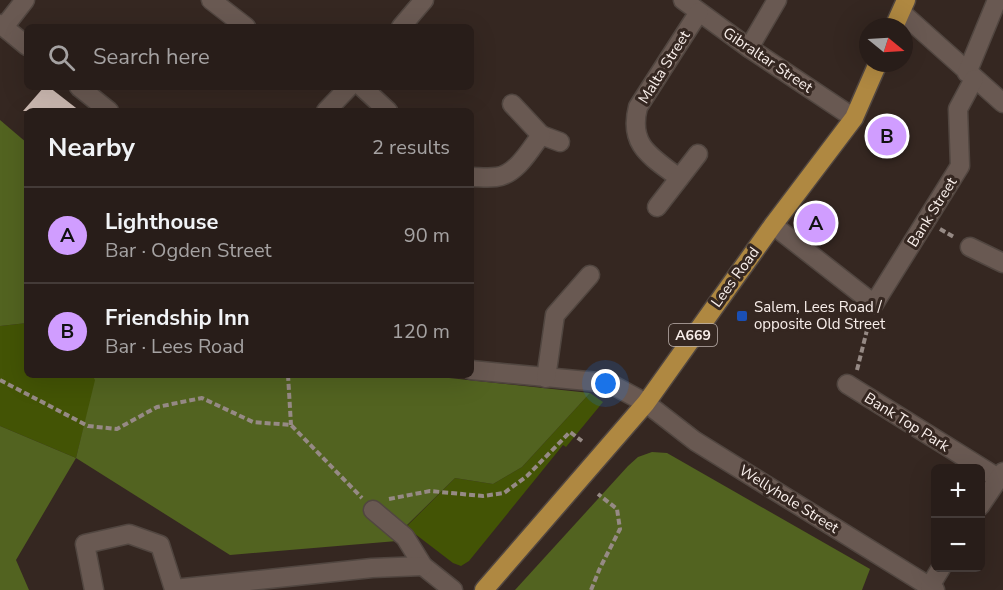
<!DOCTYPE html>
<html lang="en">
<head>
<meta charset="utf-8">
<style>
  :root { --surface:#281d19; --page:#342a26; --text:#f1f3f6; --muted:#a5a2a2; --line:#443b38; --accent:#d09dff }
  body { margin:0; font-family:"Nunito Sans",sans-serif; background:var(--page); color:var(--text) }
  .controls { position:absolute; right:18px; bottom:18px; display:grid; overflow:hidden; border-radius:9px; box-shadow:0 6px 24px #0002 }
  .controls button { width:54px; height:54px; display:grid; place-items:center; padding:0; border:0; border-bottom:2px solid var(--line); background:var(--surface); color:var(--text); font:30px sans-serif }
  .compass { position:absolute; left:859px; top:18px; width:54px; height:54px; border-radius:50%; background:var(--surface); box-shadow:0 6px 24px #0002; rotate:108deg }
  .you { position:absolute; left:606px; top:384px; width:21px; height:21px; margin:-15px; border:4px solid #fff; border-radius:50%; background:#1a73e8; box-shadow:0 0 0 9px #1a73e833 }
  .badge { display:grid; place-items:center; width:39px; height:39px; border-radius:50%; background:var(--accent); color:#111; font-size:20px; font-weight:700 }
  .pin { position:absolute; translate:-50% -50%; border:3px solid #fff; box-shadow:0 2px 6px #0006 }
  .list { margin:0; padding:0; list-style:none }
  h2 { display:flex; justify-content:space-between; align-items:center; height:78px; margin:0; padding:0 24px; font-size:26px }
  h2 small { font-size:20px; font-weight:400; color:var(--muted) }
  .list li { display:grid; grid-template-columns:39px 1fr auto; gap:18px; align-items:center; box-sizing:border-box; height:96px; padding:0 24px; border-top:2px solid var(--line) }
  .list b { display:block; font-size:22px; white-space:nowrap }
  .list p { margin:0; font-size:20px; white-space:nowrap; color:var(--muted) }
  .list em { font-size:20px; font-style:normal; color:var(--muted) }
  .icon { flex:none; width:33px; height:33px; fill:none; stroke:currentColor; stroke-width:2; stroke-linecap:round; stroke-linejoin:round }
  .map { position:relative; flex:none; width:1003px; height:590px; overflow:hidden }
  .search { position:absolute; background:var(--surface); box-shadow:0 6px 24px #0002; left:24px; top:24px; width:450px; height:66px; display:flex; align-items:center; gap:15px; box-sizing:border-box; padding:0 21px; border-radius:9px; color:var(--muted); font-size:22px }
  .panel { position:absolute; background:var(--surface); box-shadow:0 6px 24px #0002; left:24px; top:108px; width:450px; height:270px; border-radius:9px }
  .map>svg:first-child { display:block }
  .green { fill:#435405 }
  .forest { fill:#526320 }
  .building { fill:#cfbcb4 }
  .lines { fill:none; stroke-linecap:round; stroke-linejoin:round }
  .minor-casing { stroke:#514640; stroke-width:21 }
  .major-casing { stroke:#514640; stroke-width:21 }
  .path { stroke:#968a85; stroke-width:4; stroke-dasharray:6 3; stroke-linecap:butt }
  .minor { stroke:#695952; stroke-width:18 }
  .major { stroke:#af8841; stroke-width:18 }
  .transit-dot { fill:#1a4fb4; stroke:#352721; stroke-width:2 }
  .labels { text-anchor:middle; stroke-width:6; stroke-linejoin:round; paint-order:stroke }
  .shield { fill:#352721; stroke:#beb3ae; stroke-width:1.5 }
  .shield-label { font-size:14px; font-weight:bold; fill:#f9efeb }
  .street-label { font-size:15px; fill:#f9efeb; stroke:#352721 }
  .poi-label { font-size:15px; fill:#f9efeb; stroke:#352721; text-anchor:start }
</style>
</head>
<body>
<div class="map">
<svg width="1003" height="590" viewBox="0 0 1003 590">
  <rect width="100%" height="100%" fill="#352721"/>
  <g class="green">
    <polygon points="27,323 27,375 92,375 96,380 76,458 0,426 0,326"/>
    <polygon points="590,393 603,402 566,447 563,445 469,561 461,566 453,563 406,527 455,478 493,484 522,467"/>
  </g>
  <g class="forest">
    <polygon points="0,120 27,143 27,323 0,326"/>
    <polygon points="92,375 421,375 590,393 522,467 493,484 455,478 406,526 397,541 230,555 76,458 16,560 29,590 0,590 0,426 76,458 95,380"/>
    <polygon points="652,452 667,453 870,569 862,590 515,590 628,466 638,457"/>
  </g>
  <polygon class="building" points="44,87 49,87 80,111 23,111"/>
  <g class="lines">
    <defs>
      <g id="minor">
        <polyline points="211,0 246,27"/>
        <polyline points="683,0 749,48 854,118"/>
        <polyline points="901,12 1003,103"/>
        <polyline points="0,24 27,46"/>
        <polyline points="4,27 25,0"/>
        <polyline points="401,27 424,0"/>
        <polyline points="749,48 777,0"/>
        <polyline points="967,73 997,0"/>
        <polyline points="79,87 109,111"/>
        <polyline points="362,87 388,111"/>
        <polyline points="326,111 349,87"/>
        <polyline points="541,135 560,142"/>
        <path d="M471 177C479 177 488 178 496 177 516 175 530 150 541 135L512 104"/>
        <path d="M679 178C652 157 628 146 638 107L699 12"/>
        <polyline points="657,207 698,154"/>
        <polyline points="773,225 874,304 960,166 958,109 974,79"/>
        <polyline points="970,247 1003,263"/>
        <polyline points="471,370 609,383 646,403 695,441 935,590"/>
        <polyline points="546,378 555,315 590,275"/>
        <polyline points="847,384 998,478"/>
        <polyline points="980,506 1003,472"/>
        <polyline points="373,510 405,537 423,566 453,590"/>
        <polyline points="930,586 941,568"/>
        <polyline points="94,590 85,544 129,534 160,545 174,589 372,568 423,566"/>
      </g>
      <g id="major">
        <polyline points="894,27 906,0"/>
        <polyline points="484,590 646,403 773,225 854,118 878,63"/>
      </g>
    </defs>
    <use href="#minor" class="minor-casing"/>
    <use href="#major" class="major-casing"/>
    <g class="path">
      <polyline points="940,229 954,237"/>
      <polyline points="857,370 869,322"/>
      <polyline points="288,375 291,425"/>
      <polyline points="0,380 88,426 117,429 157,407 202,398 253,422 291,425 362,498"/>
      <polyline points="389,499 430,491 483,496 504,493 527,476 570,432 582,441"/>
      <polyline points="591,590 600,568 620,529 617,509 598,494"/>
    </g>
    <use href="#minor" class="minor"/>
    <use href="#major" class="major"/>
  </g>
  <rect class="transit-dot" x="736" y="310" width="12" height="12" rx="3"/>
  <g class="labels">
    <rect class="shield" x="669" y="324" width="48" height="22" rx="4.5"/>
    <g class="shield-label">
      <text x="693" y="340">A669</text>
    </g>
    <g class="street-label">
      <text transform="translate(768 60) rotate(34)" y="5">Gibraltar Street</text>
      <text transform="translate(664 67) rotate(-58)" y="5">Malta Street</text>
      <text transform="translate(932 212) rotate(-58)" y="5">Bank Street</text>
      <text transform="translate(735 277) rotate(-54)" y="5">Lees Road</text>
      <text transform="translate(907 422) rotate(32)" y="5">Bank Top Park</text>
      <text transform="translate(789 499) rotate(32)" y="5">Wellyhole Street</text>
    </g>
    <g class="poi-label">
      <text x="754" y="312">Salem, Lees Road /<tspan x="754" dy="17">opposite Old Street</tspan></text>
    </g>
  </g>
</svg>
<div class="controls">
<button>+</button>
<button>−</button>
</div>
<svg class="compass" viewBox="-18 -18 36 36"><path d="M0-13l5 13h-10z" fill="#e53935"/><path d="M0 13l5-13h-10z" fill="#a5a2a2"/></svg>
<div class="you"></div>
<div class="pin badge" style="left:816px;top:223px">A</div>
<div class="pin badge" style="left:887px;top:136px">B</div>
<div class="search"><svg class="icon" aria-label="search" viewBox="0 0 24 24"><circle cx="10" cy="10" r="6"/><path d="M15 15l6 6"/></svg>Search here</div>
<section class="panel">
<h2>Nearby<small>2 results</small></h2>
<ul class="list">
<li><span class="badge">A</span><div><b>Lighthouse</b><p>Bar · Ogden Street</p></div><em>90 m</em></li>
<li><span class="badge">B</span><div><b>Friendship Inn</b><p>Bar · Lees Road</p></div><em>120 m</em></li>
</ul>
</section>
</div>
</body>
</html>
